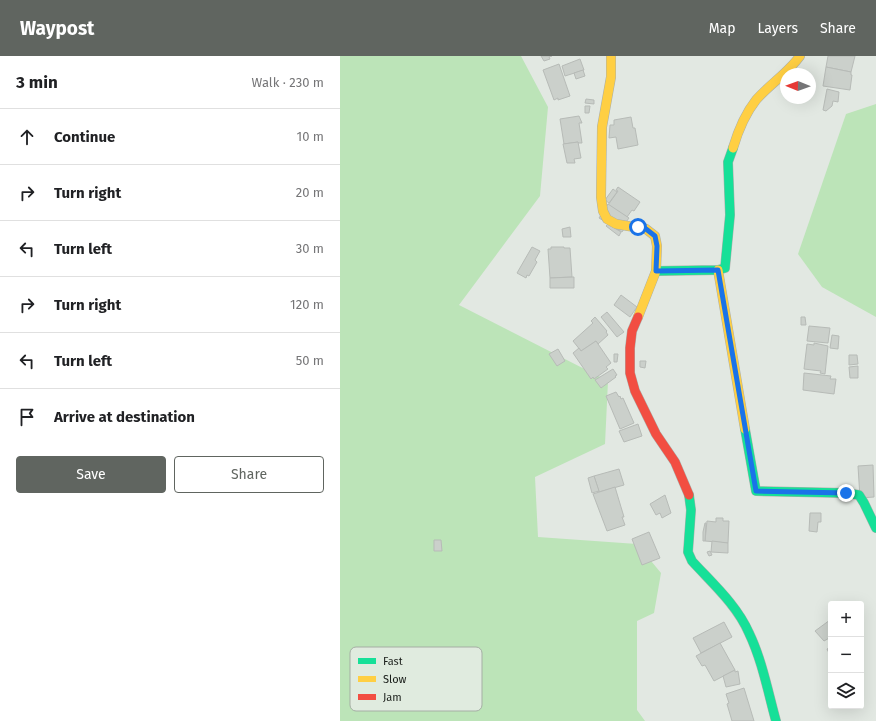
<!DOCTYPE html>
<html lang="en">
<head>
<meta charset="utf-8">
<style>
  :root { --surface:#fff; --page:#f6f6f6; --text:#202124; --muted:#757577; --line:#e0e0e0; --accent:#606560 }
  body { margin:0; font-family:"Fira Sans",sans-serif; background:var(--page); color:var(--text) }
  .controls { position:absolute; right:12px; bottom:12px; display:grid; overflow:hidden; border-radius:4px; box-shadow:0 4px 16px #0002 }
  .controls button { width:36px; height:36px; display:grid; place-items:center; padding:0; border:0; border-bottom:1px solid var(--line); background:var(--surface); color:var(--text); font:20px sans-serif }
  .compass { position:absolute; left:440px; top:12px; width:36px; height:36px; border-radius:50%; background:var(--surface); box-shadow:0 4px 16px #0002; rotate:271deg }
  .stop { position:absolute; width:12px; height:12px; margin:-9px; border:3px solid #1a73e8; border-radius:50%; background:#fff }
  .stop.end { background:#1a73e8; border-color:#fff; box-shadow:0 1px 4px #0008 }
  .list { margin:0; padding:0; list-style:none }
  h2 { display:flex; justify-content:space-between; align-items:center; height:52px; margin:0; padding:0 16px; font-size:17px }
  h2 small { font-size:13px; font-weight:400; color:var(--muted) }
  .list li { display:grid; grid-template-columns:26px 1fr auto; gap:12px; align-items:center; box-sizing:border-box; height:56px; padding:0 16px; border-top:1px solid var(--line) }
  .list b { display:block; font-size:15px; white-space:nowrap }
  .list em { font-size:13px; font-style:normal; color:var(--muted) }
  .actions { display:flex; gap:8px; padding:12px 16px }
  .actions a { flex:1; padding:9px 0; border:1px solid var(--accent); border-radius:4px; text-align:center; font-size:14px; color:var(--accent) }
  .actions .main { background:var(--accent); color:#fff }
  .icon { flex:none; width:22px; height:22px; fill:none; stroke:currentColor; stroke-width:2; stroke-linecap:round; stroke-linejoin:round }
  .map { position:relative; flex:none; width:536px; height:665px; overflow:hidden }
  header { display:flex; align-items:center; gap:24px; box-sizing:border-box; height:56px; padding:0 20px; background:var(--accent); color:#fff }
  header strong { font-size:19px }
  nav { display:flex; gap:22px; margin-inline-start:auto; font-size:14px }
  main { display:flex }
  aside { flex:1; background:var(--surface) }
  .map>svg:first-child { display:block }
  .green { fill:#bce4b8 }
  .building { fill:#cbd0cb; stroke:#b7bbb7 }
  .lines { fill:none; stroke-linecap:round; stroke-linejoin:round }
  .fast-casing { stroke:#aaafaa; stroke-width:10 }
  .slow-casing { stroke:#aaafaa; stroke-width:10 }
  .jam-casing { stroke:#aaafaa; stroke-width:10 }
  .fast { stroke:#16e098; stroke-width:9 }
  .slow { stroke:#ffcf43; stroke-width:9 }
  .jam { stroke:#f24e42; stroke-width:9 }
  .route { stroke:#1a73e8; stroke-width:5 }
  .key { fill:#e0ebdf; stroke:#a5aea4; stroke-width:1 }
  .key-label { font-size:11px; fill:#1a1e1a }
</style>
</head>
<body>
<header>
<strong>Waypost</strong>
<nav><a>Map</a><a>Layers</a><a>Share</a></nav>
</header>
<main>
<aside>
<h2>3 min<small>Walk · 230 m</small></h2>
<ul class="list">
<li><svg class="icon" aria-label="ahead" viewBox="0 0 24 24"><path d="M12 20V5M6 11l6-6 6 6"/></svg><div><b>Continue</b></div><em>10 m</em></li>
<li><svg class="icon" aria-label="right" viewBox="0 0 24 24"><path d="M7 20v-9h11M14 6l5 5-5 5"/></svg><div><b>Turn right</b></div><em>20 m</em></li>
<li><svg class="icon" aria-label="left" viewBox="0 0 24 24"><path d="M17 20v-9H6M10 6l-5 5 5 5"/></svg><div><b>Turn left</b></div><em>30 m</em></li>
<li><svg class="icon" aria-label="right" viewBox="0 0 24 24"><path d="M7 20v-9h11M14 6l5 5-5 5"/></svg><div><b>Turn right</b></div><em>120 m</em></li>
<li><svg class="icon" aria-label="left" viewBox="0 0 24 24"><path d="M17 20v-9H6M10 6l-5 5 5 5"/></svg><div><b>Turn left</b></div><em>50 m</em></li>
<li><svg class="icon" aria-label="arrive" viewBox="0 0 24 24"><path d="M6 21V4h12l-3 4 3 4H6"/></svg><div><b>Arrive at destination</b></div></li>
</ul>
<div class="actions"><a class="main">Save</a><a>Share</a></div>
</aside>
<div class="map">
<svg width="536" height="665" viewBox="0 0 536 665">
  <rect width="100%" height="100%" fill="#e2e8e2"/>
  <g class="green">
    <polygon points="0,0 181,0 208,51 200,140 119,249 268,325 265,388 195,421 198,481 297,488 321,517 314,557 297,565 297,654 305,665 0,665"/>
    <polygon points="536,48 536,261 482,231 458,198 506,58"/>
  </g>
  <g class="building">
    <polygon points="201,0 212,0 209,1 210,3 204,5"/>
    <polygon points="488,0 515,0 511,16 486,11"/>
    <polygon points="240,3 244,14 225,20 222,10"/>
    <polygon points="219,8 230,40 218,44 218,42 214,44 203,14"/>
    <polygon points="486,11 511,16 511,19 512,19 510,34 483,30"/>
    <polygon points="243,14 245,20 236,23 234,17"/>
    <polygon points="487,33 499,36 498,46 493,45 492,50 486,55 483,54"/>
    <polygon points="246,43 254,44 254,48 245,47"/>
    <polygon points="245,50 250,50 249,57 245,57"/>
    <polygon points="239,60 242,67 239,67 242,87 238,87 238,86 224,88 220,63"/>
    <polygon points="291,61 293,72 295,72 298,89 278,93 276,81 269,82 270,69 274,69 274,64"/>
    <polygon points="238,86 241,102 234,103 235,107 227,107 223,88"/>
    <polygon points="278,131 300,146 294,155 292,154 287,161 268,149 278,135 276,134"/>
    <polygon points="273,133 277,136 269,147 265,144"/>
    <polygon points="268,148 289,162 286,166 288,167 282,176 259,162"/>
    <polygon points="268,168 281,176 279,180 266,170"/>
    <polygon points="230,171 231,181 223,181 222,173"/>
    <polygon points="192,191 200,195 195,204 197,206 189,220 187,219 186,222 177,217"/>
    <polygon points="211,191 224,191 224,192 230,192 232,221 210,222 208,193 211,193"/>
    <polygon points="234,221 234,232 210,232 210,222"/>
    <polygon points="281,239 297,251 290,261 274,249"/>
    <polygon points="267,256 284,276 277,281 261,261"/>
    <polygon points="255,261 267,275 266,276 268,279 258,288 256,285 241,295 233,285 253,267 251,265"/>
    <polygon points="461,261 465,261 466,269 461,269"/>
    <polygon points="469,270 490,272 488,287 467,285"/>
    <polygon points="492,279 499,280 498,293 490,292"/>
    <polygon points="256,285 271,307 266,311 268,313 254,323 253,321 251,323 233,297 239,292 241,295"/>
    <polygon points="474,287 488,290 485,318 480,317 481,315 464,313 467,288 474,289"/>
    <polygon points="218,293 225,305 217,310 209,298"/>
    <polygon points="274,298 278,298 277,306 274,306"/>
    <polygon points="509,299 517,299 518,308 509,309"/>
    <polygon points="300,305 306,305 305,312 300,311"/>
    <polygon points="518,310 518,322 510,322 509,311"/>
    <polygon points="273,313 277,319 275,320 276,321 261,332 255,324"/>
    <polygon points="464,317 491,320 490,323 496,323 494,338 463,334"/>
    <polygon points="276,336 279,341 280,340 281,343 283,342 294,367 280,373 266,340"/>
    <polygon points="298,368 302,380 284,386 279,375"/>
    <polygon points="533,409 534,441 520,442 518,410"/>
    <polygon points="279,413 284,429 259,436 254,420"/>
    <polygon points="254,420 259,435 252,437 248,422"/>
    <polygon points="275,431 284,461 282,461 285,469 267,475 253,438"/>
    <polygon points="325,439 331,457 322,462 320,457 316,459 310,448"/>
    <polygon points="470,457 481,457 481,466 478,466 477,476 469,475"/>
    <polygon points="376,462 383,462 383,465 389,465 388,487 365,485 367,465 376,466"/>
    <polygon points="365,467 366,467 365,485 363,485 363,476"/>
    <polygon points="309,476 320,502 302,509 292,483"/>
    <polygon points="94,484 101,484 102,495 94,495"/>
    <polygon points="372,485 388,487 388,497 371,496"/>
    <polygon points="370,495 372,499 369,500 367,496"/>
    <polygon points="490,564 491,581 484,585 475,575"/>
    <polygon points="384,566 392,581 361,597 353,582"/>
    <polygon points="380,587 395,614 374,625 365,609 362,610 356,600"/>
    <polygon points="491,588 491,601 487,593 489,592 488,591"/>
    <polygon points="395,614 395,616 398,615 400,628 386,631 383,620"/>
    <polygon points="404,632 414,665 392,665 387,648 389,647 386,638"/>
  </g>
  <g class="lines">
    <defs>
      <g id="fast">
        <polyline points="316,215 378,214 385,212 390,159 388,106 393,92"/>
        <polyline points="405,373 416,435 506,437 519,439 524,447 536,472"/>
        <path d="M349 439 351 454 348 496 352 505C372 527 397 549 409 577 422 604 428 636 436 665"/>
      </g>
      <g id="slow">
        <polyline points="271,0 271,21 262,71 261,141 263,155 267,163 276,168 306,173 315,180 317,190 316,215 298,261"/>
        <path d="M393 92C398 75 405 58 416 44 430 28 448 17 460 0"/>
        <polyline points="378,214 405,373"/>
      </g>
      <polyline id="jam" points="298,261 292,275 290,292 290,317 295,335 316,378 335,406 349,439"/>
    </defs>
    <use href="#fast" class="fast-casing"/>
    <use href="#slow" class="slow-casing"/>
    <use href="#jam" class="jam-casing"/>
    <use href="#fast" class="fast"/>
    <use href="#slow" class="slow"/>
    <use href="#jam" class="jam"/>
  </g>
  <g class="lines">
    <polyline class="route" points="298,171 306,173 315,180 317,190 316,215 378,214 416,435 506,437"/>
  </g>
  <rect x="10" y="591" width="132" height="64" rx="6" class="key"/>
  <rect x="18" y="602" width="18" height="6" fill="#16e098"/>
  <rect x="18" y="620" width="18" height="6" fill="#ffcf43"/>
  <rect x="18" y="638" width="18" height="6" fill="#f24e42"/>
  <g class="key-label">
    <text x="43" y="609">Fast</text>
    <text x="43" y="627">Slow</text>
    <text x="43" y="645">Jam</text>
  </g>
</svg>
<div class="controls">
<button>+</button>
<button>−</button>
<button><svg class="icon" aria-label="layers" viewBox="0 0 24 24"><path d="M12 4l9 5-9 5-9-5zM3 14l9 5 9-5"/></svg></button>
</div>
<svg class="compass" viewBox="-18 -18 36 36"><path d="M0-13l5 13h-10z" fill="#e53935"/><path d="M0 13l5-13h-10z" fill="#757577"/></svg>
<div class="stop" style="left:298px;top:171px"></div>
<div class="stop end" style="left:506px;top:437px"></div>
</div>
</main>
</body>
</html>
